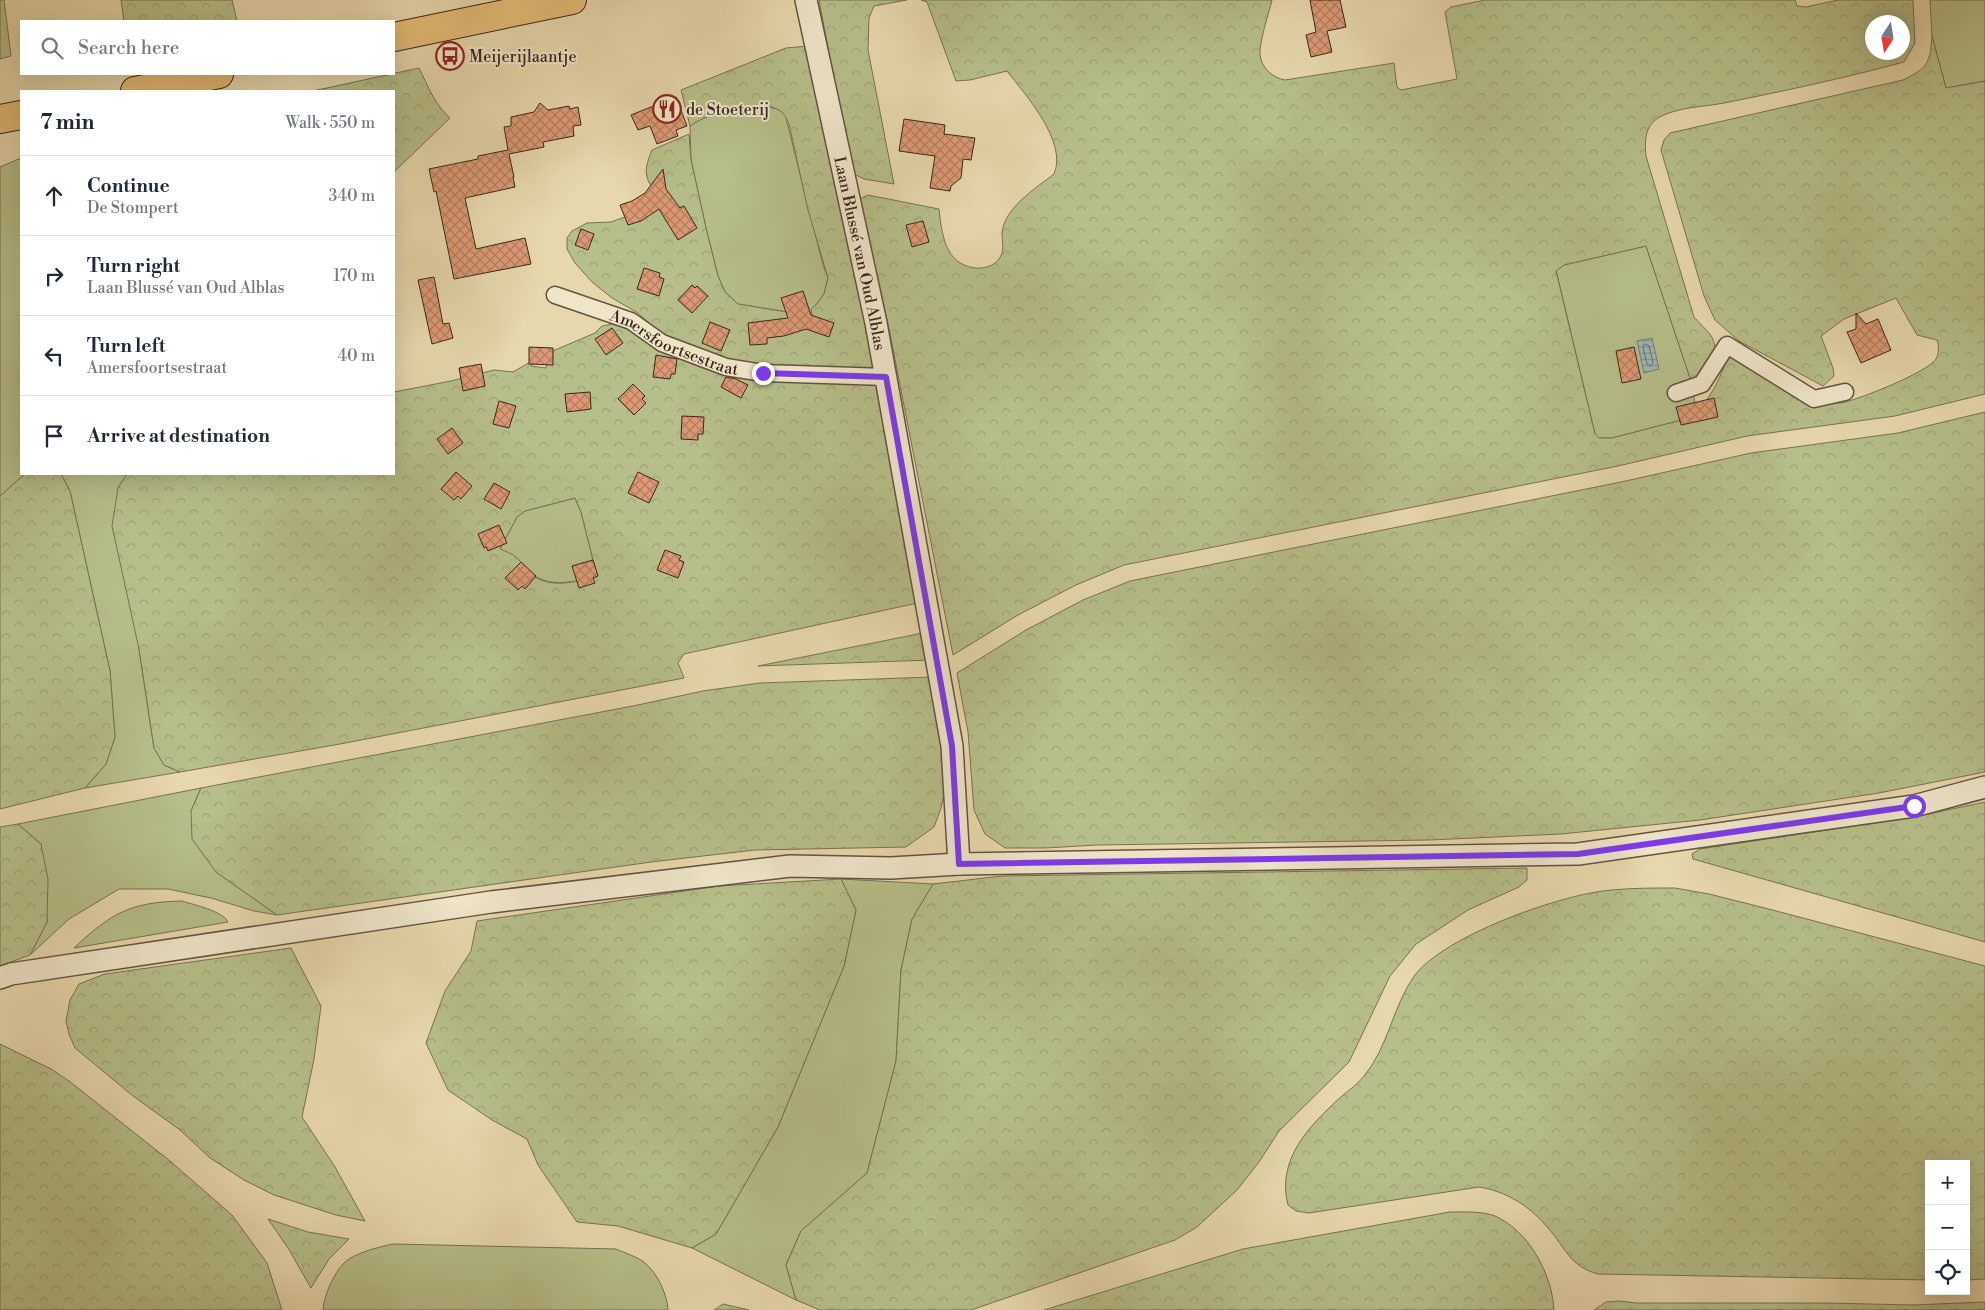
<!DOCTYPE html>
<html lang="en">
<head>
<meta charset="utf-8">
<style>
  :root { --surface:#fff; --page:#f2f2f3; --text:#1f2937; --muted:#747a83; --line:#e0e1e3 }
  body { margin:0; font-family:"Libre Bodoni",serif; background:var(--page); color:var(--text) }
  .controls { position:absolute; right:15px; bottom:15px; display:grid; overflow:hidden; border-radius:0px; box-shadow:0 5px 20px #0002 }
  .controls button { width:45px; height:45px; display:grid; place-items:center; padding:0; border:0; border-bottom:1px solid var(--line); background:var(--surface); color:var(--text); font:25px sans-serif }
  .compass { position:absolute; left:1865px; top:15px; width:45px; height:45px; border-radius:50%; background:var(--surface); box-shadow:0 5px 20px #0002; rotate:192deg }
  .stop { position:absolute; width:15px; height:15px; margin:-11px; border:4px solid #7c3aed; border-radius:50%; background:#fff }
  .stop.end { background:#7c3aed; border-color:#fff; box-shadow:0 1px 5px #0008 }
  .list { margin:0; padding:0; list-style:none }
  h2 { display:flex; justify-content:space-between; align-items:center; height:65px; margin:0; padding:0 20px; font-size:21px }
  h2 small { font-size:16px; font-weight:400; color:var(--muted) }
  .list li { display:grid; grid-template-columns:32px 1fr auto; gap:15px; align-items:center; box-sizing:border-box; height:80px; padding:0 20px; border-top:1px solid var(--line) }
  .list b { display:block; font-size:19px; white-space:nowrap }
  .list p { margin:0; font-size:16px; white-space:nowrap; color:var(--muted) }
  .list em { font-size:16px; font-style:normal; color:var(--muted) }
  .icon { flex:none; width:28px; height:28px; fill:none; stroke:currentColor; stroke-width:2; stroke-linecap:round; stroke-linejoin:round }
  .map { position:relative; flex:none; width:1985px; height:1310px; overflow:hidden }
  .search { position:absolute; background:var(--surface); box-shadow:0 5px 20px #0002; left:20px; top:20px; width:375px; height:55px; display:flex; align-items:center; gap:12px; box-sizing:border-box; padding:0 18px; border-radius:0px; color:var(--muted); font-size:19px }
  .panel { position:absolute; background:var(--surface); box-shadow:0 5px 20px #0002; left:20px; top:90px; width:375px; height:385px; border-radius:0px }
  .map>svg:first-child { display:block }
  .green { fill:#b6be89; stroke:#777253 }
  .forest { fill:url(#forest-crowns); stroke:#777253; fill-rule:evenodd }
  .water { fill:url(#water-rules); stroke:#757d79 }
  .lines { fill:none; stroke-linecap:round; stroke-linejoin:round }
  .shore { stroke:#6a6e6a; stroke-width:1 }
  .building { fill:url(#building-cross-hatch); stroke:#38271d }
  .pedestrian-casing { stroke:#645341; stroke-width:19 }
  .minor-casing { stroke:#645341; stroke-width:24 }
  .primary-casing { stroke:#38271d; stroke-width:30 }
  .pedestrian { stroke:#efe5c9; stroke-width:16 }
  .minor { stroke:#efe5c9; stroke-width:21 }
  .primary { stroke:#e4bc76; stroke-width:28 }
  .route { stroke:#7c3aed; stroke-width:6 }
  .labels { text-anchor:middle; stroke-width:4; stroke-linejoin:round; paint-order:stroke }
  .poi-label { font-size:16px; fill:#38271d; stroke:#efe5c9; text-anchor:start }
  .street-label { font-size:16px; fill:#38271d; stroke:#efe5c9 }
</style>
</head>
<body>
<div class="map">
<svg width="1985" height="1310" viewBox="0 0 1985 1310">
  <defs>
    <pattern id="forest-crowns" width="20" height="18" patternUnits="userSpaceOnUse" patternTransform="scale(1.25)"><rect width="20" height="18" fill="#b6be89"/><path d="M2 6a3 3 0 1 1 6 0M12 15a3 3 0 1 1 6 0" fill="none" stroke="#9da376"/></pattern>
    <pattern id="water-rules" width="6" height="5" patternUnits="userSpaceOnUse" patternTransform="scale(1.25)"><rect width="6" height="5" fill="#9db6b6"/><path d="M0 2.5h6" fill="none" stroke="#819493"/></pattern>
    <pattern id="building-cross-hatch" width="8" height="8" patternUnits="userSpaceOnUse" patternTransform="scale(1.25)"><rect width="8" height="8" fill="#dc9974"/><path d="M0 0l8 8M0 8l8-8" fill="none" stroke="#b37d5f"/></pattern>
  </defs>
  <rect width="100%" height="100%" fill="#e7d7ac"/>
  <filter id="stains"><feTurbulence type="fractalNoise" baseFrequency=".004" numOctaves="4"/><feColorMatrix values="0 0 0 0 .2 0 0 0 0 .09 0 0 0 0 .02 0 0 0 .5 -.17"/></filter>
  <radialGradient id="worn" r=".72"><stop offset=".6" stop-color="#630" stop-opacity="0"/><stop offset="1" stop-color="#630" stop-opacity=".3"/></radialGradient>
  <g class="green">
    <polygon points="0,0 4,0 11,56 0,59"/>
    <polygon points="1930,0 1985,0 1985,81 1946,88 1932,36"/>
    <path d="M758 105 778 109 785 114 823 265 828 278 824 294 815 306 813 320 787 312 738 304 725 292 718 276 706 228 691 160 690 126C708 112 736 109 758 105Z"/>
    <polygon points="21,158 21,474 25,474 0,496 0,167"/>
    <polygon points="1646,246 1692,384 1697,416 1612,438 1599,438 1595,434 1556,270 1564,265"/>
    <polygon points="61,474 127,474 118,488 139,649 154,748 164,765 180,772 85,788 106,764 115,737 110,671 70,491"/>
    <path d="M575 498 581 512 597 576C545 590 539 582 500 549L517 517 525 511Z"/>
    <polygon points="201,788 191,811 216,872 277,915 254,911 211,898 168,889 119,889 69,919 30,955 47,922 41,844 18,824"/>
    <polygon points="841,879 933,884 912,919 901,970 896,1061 867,1173 801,1231 786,1265 796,1300 692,1248 716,1234 778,1127 844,966 856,910"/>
    <path d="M182 901C194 905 223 911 228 922L74 948C111 913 131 902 182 901Z"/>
    <path d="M393 1244 616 1249C625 1253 638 1257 645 1263 658 1274 667 1294 668 1310H323C324 1295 334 1273 344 1263 354 1253 379 1247 393 1244Z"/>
  </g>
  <g class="forest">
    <polygon points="121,0 232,0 237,21 124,21"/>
    <polygon points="819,0 907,0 874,6 869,18 868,50 894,184 864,179 854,174 838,101"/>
    <path d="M921 0H1272C1269 12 1259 43 1260 54 1261 68 1273 78 1285 80L1394 63 1397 87 1401 90 1457 79 1445 12 1451 7 1485 0H1795L1797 6 1806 7 1838 0H1913L1915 43 1904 62C1845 78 1784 91 1724 103 1704 107 1676 107 1658 118 1644 127 1645 142 1646 156L1694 317C1699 323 1705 328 1710 334 1724 354 1704 370 1692 384L1646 246 1564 265 1556 271 1595 434 1599 438H1612L1697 416 1716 385 1730 354 1825 401C1830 402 1836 403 1841 403 1858 400 1928 372 1936 359 1939 354 1939 345 1937 340L1917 335 1896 298 1844 319 1821 336 1833 368 1834 376 1823 386 1739 341 1715 320 1704 296 1661 150 1664 140 1670 133 1903 80C1928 68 1930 63 1932 36L1946 88 1985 81V394L1895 416 1747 436 1618 466 1124 565 1076 585 1018 615 953 655 889 329 860 199 868 195 939 209C942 235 945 264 975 268 983 269 994 266 999 259 1005 251 1002 242 1002 233 1004 208 1036 188 1054 174 1068 142 1025 94 1007 71L970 80 956 81 927 2ZM1872 22H1902V52H1872Z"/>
    <path d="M807 46 876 368H782L730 362 671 340 657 330 638 313 612 298 592 282 575 263 567 249V238L572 231 587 223 611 222 633 214 658 194C643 179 644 169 652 150L689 134 691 160 706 228 718 276 725 292 738 304 787 312 813 320 811 309 815 306 824 294 828 278 808 210 789 124C786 118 784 112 777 109 758 100 706 113 690 126L681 90 786 48Z"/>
    <path d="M419 68C428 86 435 105 450 118L394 172V91H313Z"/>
    <path d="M612 324 624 325 679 358 700 367 726 373 879 382 922 602 684 654 678 663 684 678 340 744 180 772 164 765 154 748 139 649 112 526 118 488 127 474H394V392L451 381 494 370 513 372 532 361 531 366 546 368 548 353 595 333 602 326ZM575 498 581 512 597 576C576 582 548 590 530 573 525 569 522 562 517 558 513 554 505 551 500 549L517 517 525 511Z"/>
    <polygon points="1985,412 1985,772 1879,793 1700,820 1561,834 1430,840 1097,845 1046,848 1005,848 985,834 974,810 968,732 957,673 1026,630 1083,600 1130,581 1621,482 1751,453 1898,433"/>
    <polygon points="25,474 61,474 70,491 110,671 115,737 106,764 85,788 0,809 0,496"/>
    <polygon points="928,632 931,660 758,666"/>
    <polygon points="933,677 948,775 941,808 934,827 906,847 755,850 651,862 277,915 216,872 192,839 191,811 201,788 633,706 703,691 760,683"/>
    <polygon points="1985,802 1985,942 1693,859 1692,854 1700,849 1914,817"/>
    <polygon points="18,824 41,844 48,879 47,922 30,955 0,966 0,827"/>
    <polygon points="1527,868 1527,880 1519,887 1468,910 1416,944 1390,976 1349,1062 1279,1131 1259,1162 1237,1190 1197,1227 1175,1240 971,1310 820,1310 796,1300 786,1265 801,1231 867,1173 896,1061 901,970 912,919 933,884 1002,876"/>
    <polygon points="841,879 856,910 844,966 778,1127 716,1234 692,1248 618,1226 577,1222 538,1165 527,1139 492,1120 448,1090 426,1043 445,991 471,951 477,921 719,886"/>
    <path d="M1675 888 1709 894 1761 907 1985 966V1279L1966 1280V1164H1929V1280L1598 1274C1569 1266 1566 1248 1548 1228 1531 1207 1506 1191 1479 1187L1309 1213 1296 1211 1288 1205C1276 1159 1310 1125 1342 1096 1349 1090 1358 1084 1364 1076 1388 1048 1393 1005 1415 975 1445 936 1555 897 1603 891 1627 888 1651 888 1675 888Z"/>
    <polygon points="291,948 321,1006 314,1059 302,1117 335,1167 365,1221 336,1215 274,1195 244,1180 210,1158 180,1130 133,1096 75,1048 69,1034 66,1021 70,1000 79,984 105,974"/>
    <polygon points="0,1044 51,1069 69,1081 170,1161 232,1215 267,1263 282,1310 0,1310"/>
    <path d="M1450 1212C1464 1212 1482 1211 1495 1216 1529 1231 1552 1274 1554 1310H1044L1243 1249Z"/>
    <polygon points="268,1219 308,1232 349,1239 329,1259 311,1288 288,1248"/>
    <polygon points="1619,1301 1636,1303 1826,1303 1912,1305 1985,1302 1985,1310 1594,1310 1606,1302"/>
    <polygon points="723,1304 749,1310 714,1310"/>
  </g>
  <polygon class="water" points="1652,338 1659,369 1644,373 1637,341"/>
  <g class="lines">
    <polygon class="shore" points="1645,344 1649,346 1653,363 1651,366 1647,364 1643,347"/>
  </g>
  <g class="building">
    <polygon points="1310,0 1340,0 1346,27 1327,31 1332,52 1311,57 1306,35 1316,32"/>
    <polygon points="676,97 687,126 676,130 678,136 657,144 650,126 638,130 631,115"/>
    <polygon points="540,103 548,110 569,106 570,109 578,107 581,125 573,126 574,136 543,142 544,147 509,154 514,177 513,177 515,187 465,198 476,249 525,238 531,264 454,279 436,191 434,192 429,169 478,159 478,156 508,150 504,127 511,126 511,117 534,112"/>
    <polygon points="904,119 945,125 944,134 975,138 971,160 963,159 961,178 951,186 950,191 930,188 935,156 899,151"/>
    <polygon points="663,169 666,189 680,208 684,206 697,228 678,240 659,209 641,221 628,225 620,205 632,201 645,193"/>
    <polygon points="923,221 929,242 912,247 906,225"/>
    <polygon points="581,229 594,234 588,250 575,245"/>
    <polygon points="644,268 660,273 659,277 664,279 659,296 637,289"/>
    <polygon points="434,277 443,324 449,323 453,338 432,344 418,280"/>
    <polygon points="692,285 695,288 697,286 708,296 692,313 678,300"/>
    <polygon points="803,291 811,315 834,323 829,337 806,329 784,336 767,338 767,344 750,345 748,323 788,318 781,298"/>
    <polygon points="1856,313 1866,324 1878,319 1891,350 1861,363 1847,332 1856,329"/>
    <polygon points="710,322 730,330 721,351 702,343"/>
    <polygon points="612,328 623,343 606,355 595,339"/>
    <polygon points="529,347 553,348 553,365 529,364"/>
    <polygon points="1634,347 1641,379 1622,383 1616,351"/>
    <polygon points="656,355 677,359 675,374 671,374 670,379 653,377"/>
    <polygon points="481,364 485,386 463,391 459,368"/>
    <polygon points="726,377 736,379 748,385 741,398 721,387"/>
    <polygon points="633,384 645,396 642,399 646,403 634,415 618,399"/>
    <polygon points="590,392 591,409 567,412 565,394"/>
    <polygon points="1714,398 1718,417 1681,425 1676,407"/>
    <polygon points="499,401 516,406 509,428 493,424"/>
    <polygon points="682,416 704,417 703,434 698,434 698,440 681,439"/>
    <polygon points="452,428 463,443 448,454 437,439"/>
    <polygon points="456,472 472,486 461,499 458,496 454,500 441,489"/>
    <polygon points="638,472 659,482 649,503 628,493"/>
    <polygon points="494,483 510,492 501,509 484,499"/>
    <polygon points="499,525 507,543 488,551 486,547 484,548 478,534"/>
    <polygon points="665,550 681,556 679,560 684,562 678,578 657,570"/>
    <polygon points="593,560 598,576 593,578 595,583 579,588 572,566"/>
    <polygon points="521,562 536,576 525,589 522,586 518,590 505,578"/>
  </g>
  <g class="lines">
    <defs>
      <g id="pedestrian">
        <path id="s1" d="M555 295 631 321 662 343 726 367 763 373 886 377"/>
        <polyline points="1676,393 1702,384 1727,345 1814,399 1845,392"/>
      </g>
      <g id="minor">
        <path id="s2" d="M806 0 876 323 952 746 959 864"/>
        <polyline points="0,978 11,974 491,902 790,866 891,868 959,864 1578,854 1914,806 1985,787"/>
      </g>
      <g id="primary">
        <polyline points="394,37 572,0"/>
        <polyline points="135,91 219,74"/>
        <polyline points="0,119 21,115"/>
      </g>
    </defs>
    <use href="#pedestrian" class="pedestrian-casing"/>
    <use href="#minor" class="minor-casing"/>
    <use href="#primary" class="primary-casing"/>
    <use href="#pedestrian" class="pedestrian"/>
    <use href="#minor" class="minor"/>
    <use href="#primary" class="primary"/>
  </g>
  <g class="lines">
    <polyline class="route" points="763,373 886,377 952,746 959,864 1578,854 1914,806"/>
  </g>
  <defs>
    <symbol id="bus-ring" viewBox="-11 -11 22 22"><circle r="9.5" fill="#efe5c9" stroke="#8f2418" stroke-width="1.5"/><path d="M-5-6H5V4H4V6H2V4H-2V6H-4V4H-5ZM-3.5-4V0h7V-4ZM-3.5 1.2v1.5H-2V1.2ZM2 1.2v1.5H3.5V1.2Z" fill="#8f2418"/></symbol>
    <symbol id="restaurant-ring" viewBox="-11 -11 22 22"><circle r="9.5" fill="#efe5c9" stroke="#8f2418" stroke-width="1.5"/><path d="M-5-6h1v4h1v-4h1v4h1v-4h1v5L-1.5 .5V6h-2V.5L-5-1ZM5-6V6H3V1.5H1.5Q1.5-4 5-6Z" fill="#8f2418"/></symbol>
  </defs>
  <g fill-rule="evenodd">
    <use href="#bus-ring" x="434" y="40" width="32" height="32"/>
    <use href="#restaurant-ring" x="651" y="93" width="32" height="32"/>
  </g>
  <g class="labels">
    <g class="poi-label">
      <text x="469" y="62">Meijerijlaantje</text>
      <text x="686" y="115">de Stoeterij</text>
    </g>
    <g class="street-label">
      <text dy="6" stroke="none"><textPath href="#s2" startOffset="259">Laan Blussé van Oud Alblas</textPath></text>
      <text dy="6" stroke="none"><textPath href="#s1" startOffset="129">Amersfoortsestraat</textPath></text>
    </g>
  </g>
  <rect width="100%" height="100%" filter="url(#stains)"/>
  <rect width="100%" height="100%" fill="url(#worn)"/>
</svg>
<div class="controls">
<button>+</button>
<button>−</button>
<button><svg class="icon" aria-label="locate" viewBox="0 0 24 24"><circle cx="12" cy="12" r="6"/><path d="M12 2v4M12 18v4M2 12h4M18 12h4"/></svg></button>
</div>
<svg class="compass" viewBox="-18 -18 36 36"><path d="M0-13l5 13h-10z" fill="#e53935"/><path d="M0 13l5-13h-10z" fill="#747a83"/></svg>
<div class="stop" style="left:1914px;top:806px"></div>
<div class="stop end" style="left:763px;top:373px"></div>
<div class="search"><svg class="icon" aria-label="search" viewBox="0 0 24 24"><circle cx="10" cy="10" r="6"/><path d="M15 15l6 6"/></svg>Search here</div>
<section class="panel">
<h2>7 min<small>Walk · 550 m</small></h2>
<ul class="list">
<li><svg class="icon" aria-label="ahead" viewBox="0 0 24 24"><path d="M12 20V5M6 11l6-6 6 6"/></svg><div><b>Continue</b><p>De Stompert</p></div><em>340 m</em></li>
<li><svg class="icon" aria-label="right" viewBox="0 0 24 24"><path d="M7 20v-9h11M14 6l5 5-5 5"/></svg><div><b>Turn right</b><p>Laan Blussé van Oud Alblas</p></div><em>170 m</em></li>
<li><svg class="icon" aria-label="left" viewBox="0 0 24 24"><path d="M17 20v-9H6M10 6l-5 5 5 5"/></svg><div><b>Turn left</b><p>Amersfoortsestraat</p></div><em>40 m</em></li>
<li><svg class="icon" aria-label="arrive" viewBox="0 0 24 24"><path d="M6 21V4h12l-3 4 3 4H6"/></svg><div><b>Arrive at destination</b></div></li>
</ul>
</section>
</div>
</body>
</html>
